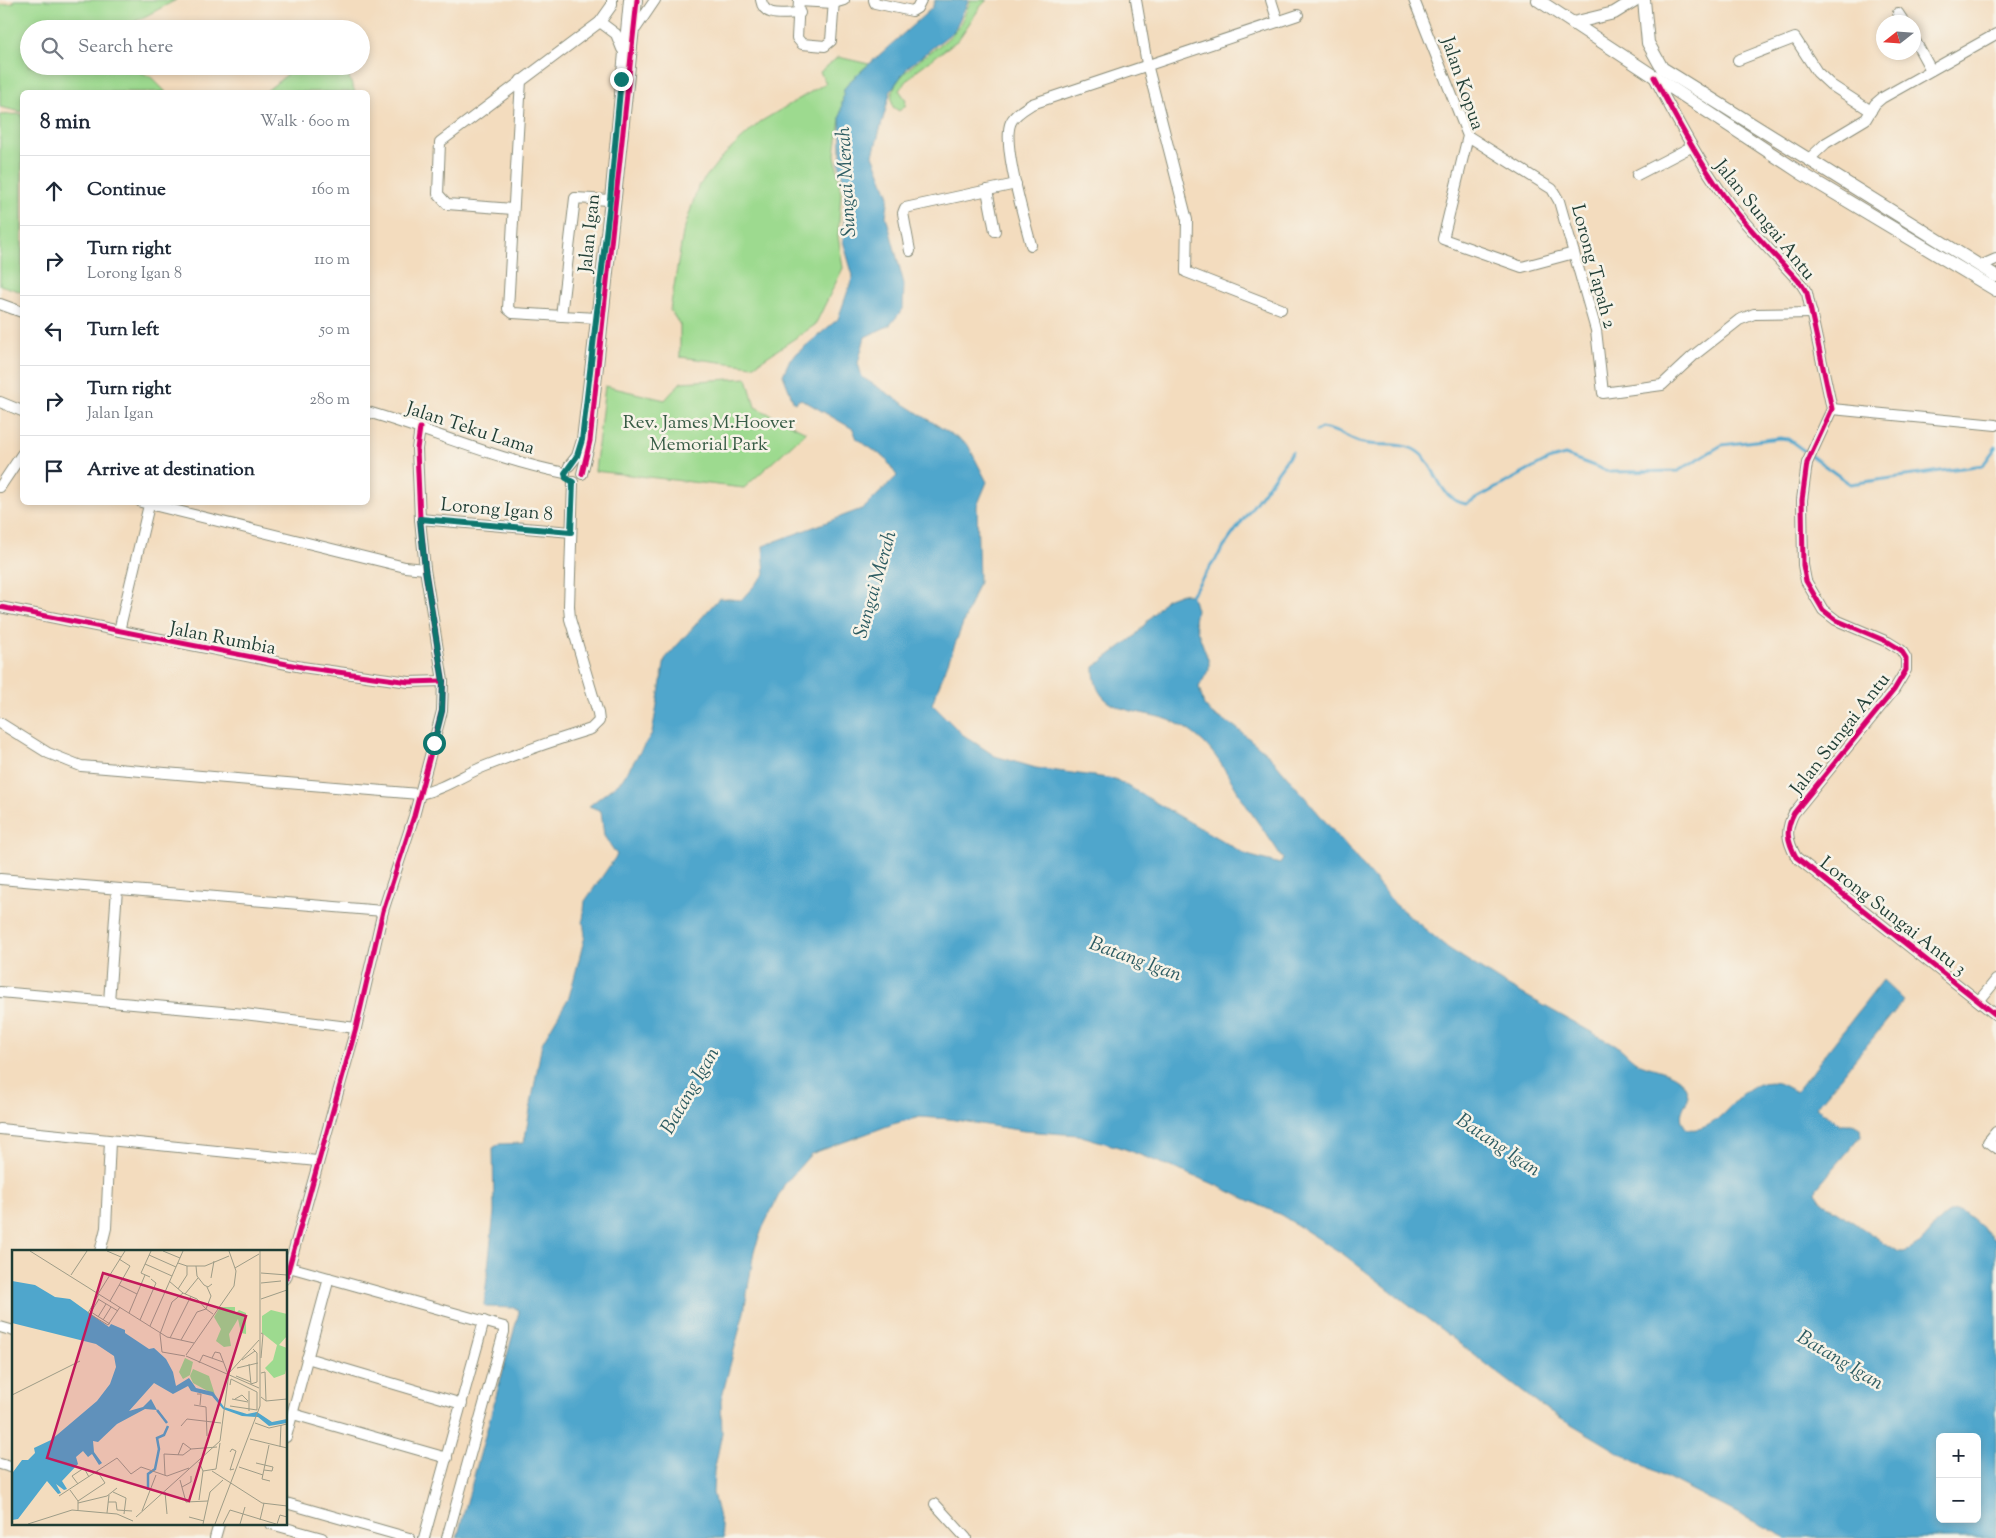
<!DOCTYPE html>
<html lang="en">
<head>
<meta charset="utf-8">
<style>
  :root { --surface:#fff; --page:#f2f2f3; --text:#1f2937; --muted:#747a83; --line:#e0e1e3 }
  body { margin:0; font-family:"Sorts Mill Goudy",serif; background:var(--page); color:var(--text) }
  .controls { position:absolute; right:15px; bottom:15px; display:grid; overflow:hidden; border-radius:8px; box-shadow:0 2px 8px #0003 }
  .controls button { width:45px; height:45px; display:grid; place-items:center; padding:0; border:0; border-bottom:1px solid var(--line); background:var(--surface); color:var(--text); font:25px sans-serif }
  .compass { position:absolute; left:1876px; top:15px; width:45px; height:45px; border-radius:50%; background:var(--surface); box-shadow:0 2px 8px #0003; rotate:253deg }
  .stop { position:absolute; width:15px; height:15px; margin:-11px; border:4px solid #0f766e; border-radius:50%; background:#fff }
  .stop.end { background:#0f766e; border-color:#fff; box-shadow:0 1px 5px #0008 }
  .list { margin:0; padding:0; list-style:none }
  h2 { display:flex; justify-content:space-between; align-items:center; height:65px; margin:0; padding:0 20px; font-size:21px }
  h2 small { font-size:16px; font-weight:400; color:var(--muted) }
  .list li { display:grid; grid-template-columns:32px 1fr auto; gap:15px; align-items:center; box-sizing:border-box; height:70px; padding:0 20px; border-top:1px solid var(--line) }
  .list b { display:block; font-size:19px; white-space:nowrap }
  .list p { margin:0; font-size:16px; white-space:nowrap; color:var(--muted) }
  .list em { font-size:16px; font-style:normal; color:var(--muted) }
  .icon { flex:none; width:28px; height:28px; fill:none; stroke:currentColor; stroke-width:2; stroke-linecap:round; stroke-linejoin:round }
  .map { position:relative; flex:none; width:1996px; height:1538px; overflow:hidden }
  .search { position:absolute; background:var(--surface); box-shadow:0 2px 8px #0003; left:20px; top:20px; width:350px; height:55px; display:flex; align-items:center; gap:12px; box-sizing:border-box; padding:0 18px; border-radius:28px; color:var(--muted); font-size:19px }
  .panel { position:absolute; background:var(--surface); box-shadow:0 2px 8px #0003; left:20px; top:90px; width:350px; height:415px; border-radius:8px }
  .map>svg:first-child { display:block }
  .green { fill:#9dda8f; stroke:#5e8c62 }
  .water { fill:#4fa6cc; stroke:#377280; fill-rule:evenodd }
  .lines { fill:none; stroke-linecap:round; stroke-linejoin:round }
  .stream { stroke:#4fa6cc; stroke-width:3 }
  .minor-casing { stroke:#898c79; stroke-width:12 }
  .major-casing { stroke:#898c79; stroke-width:14 }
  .minor { stroke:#fff; stroke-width:10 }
  .major { stroke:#fff; stroke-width:12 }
  .cycleway-casing { stroke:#f7f3e8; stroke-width:8 }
  .cycleway { stroke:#d6006c; stroke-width:5 }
  .route { stroke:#0f766e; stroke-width:6 }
  .labels { text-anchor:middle; stroke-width:5; stroke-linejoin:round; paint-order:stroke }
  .street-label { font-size:19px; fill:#1f3d34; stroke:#f7f3e8 }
  .park-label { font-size:19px; fill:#385c46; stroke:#f7f3e8 }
  .water-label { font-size:20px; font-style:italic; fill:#2d5c62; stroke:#f7f3e8 }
  .inset-river { fill:none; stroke:#4fa6cc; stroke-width:2.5 }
  .inset-road { fill:none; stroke:#9e9c87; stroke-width:1 }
  .view { fill:#c2185b; fill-opacity:0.15; stroke:#c2185b; stroke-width:2.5 }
  .inset-edge { fill:none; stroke:#1f3d34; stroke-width:2.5 }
</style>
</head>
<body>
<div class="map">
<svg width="1996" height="1538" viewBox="0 0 1996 1538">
  <rect width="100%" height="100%" fill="#f7f3e8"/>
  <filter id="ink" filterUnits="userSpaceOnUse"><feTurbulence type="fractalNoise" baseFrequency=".02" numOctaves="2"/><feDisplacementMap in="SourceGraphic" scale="10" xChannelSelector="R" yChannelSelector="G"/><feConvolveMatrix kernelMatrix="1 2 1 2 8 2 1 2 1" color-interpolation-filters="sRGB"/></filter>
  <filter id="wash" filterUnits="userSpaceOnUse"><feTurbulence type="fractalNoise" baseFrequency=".0096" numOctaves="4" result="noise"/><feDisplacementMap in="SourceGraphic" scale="20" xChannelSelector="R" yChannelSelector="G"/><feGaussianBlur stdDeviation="1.12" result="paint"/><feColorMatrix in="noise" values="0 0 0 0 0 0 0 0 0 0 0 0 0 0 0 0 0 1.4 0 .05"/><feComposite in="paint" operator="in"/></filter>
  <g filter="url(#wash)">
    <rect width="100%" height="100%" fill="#f3dcbe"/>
    <g class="green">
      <polygon points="14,0 176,0 121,29 29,29 29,66 127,66 151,77 166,92 22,92 22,112 0,107 0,5 14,3"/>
      <path d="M971 0H987L981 6 958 40 917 70 899 90 906 100 905 106 899 111 893 107C882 74 939 52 955 31 962 23 966 10 971 0Z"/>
      <polygon points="838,57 869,64 849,82 844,90 835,154 841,193 838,236 843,268 815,325 753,366 680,357 680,325 670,310 683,233 698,187 721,158 760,122 826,83 820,72"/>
      <polygon points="298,66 344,66 355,92 265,92"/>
      <polygon points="22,114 22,292 0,285 0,115"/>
      <polygon points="747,378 755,407 806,432 744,488 595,471 605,386 665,400 681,382"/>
    </g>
    <path class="water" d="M935 0H969L954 31 908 67 891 90 873 155 889 196 886 216 904 284 903 309 890 325 865 337 858 363 862 377 968 445 987 482 977 506 979 582 932 704 962 734 995 756 1036 768 1115 779 1247 855 1280 864 1283 859C1271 839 1256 821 1244 802 1224 769 1212 741 1176 723 1144 707 1093 719 1094 667L1134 637 1166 599 1182 593 1192 596 1196 610 1194 621 1209 662V669L1199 687 1204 705 1212 714 1234 726 1270 756 1395 904 1448 948 1503 983 1620 1048C1626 1053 1632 1060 1638 1063 1656 1071 1689 1072 1688 1100 1681 1110 1678 1119 1687 1129 1726 1135 1737 1074 1778 1083 1784 1085 1790 1089 1796 1092L1883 980 1904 1000 1816 1107 1839 1124H1853L1860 1128 1861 1136 1817 1188 1816 1193 1822 1202 1899 1252C1924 1255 1941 1200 1964 1213 1975 1220 1986 1232 1996 1241V1538H1786L1625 1456 1541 1406 1343 1254 1281 1215 1209 1182 1125 1149 1078 1135 1024 1131 949 1119 920 1117 893 1124 811 1154 784 1185 763 1227 754 1251 744 1312 721 1400 722 1433 714 1472 713 1493 724 1538H457L519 1312 516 1308 486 1307 484 1305 494 1212 493 1148 499 1144 524 1143 542 1043 569 997 576 971 585 936 583 920 585 901 617 855 604 836 601 811 589 806 622 780 652 733 665 659 719 598 741 600 765 574 763 546 864 508 897 476 885 458 857 439 853 429 801 399 794 403 783 375 790 359 838 319 853 276 843 241 846 194 839 162 841 155 840 118 844 89 849 82 932 8ZM1940 1437H1977V1519H1940Z"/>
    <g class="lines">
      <g class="stream">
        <path d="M1316 431 1321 428C1340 430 1348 440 1363 443 1378 447 1399 442 1413 449 1439 462 1435 499 1466 504L1548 460 1565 455 1610 472 1678 471 1722 445 1780 438 1788 439 1850 484 1983 465 1996 447"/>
        <polyline points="1189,598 1230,538 1292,452"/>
      </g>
    </g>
  </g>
  <g filter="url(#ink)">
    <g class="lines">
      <defs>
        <g id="minor">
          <path d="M761 0C764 19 785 13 800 13"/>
          <polyline points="799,0 797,38 802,44 825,46 831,41 834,0"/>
          <polyline points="874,0 875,3 912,11 917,8 921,0"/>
          <polyline points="1136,0 1147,64 1187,220 1186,272 1281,309"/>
          <polyline points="1271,0 1278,22"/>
          <polyline points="1414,0 1468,136 1443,239 1522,267 1574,253"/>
          <polyline points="799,1 834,3 844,0"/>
          <polyline points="1898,13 1904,22"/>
          <polyline points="600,22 616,34 622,49"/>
          <polyline points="636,28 655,0"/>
          <polyline points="1914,39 1931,70"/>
          <polyline points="1738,60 1795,38 1817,72 1831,85 1871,111"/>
          <path d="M1654 77C1676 118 1697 158 1724 196 1747 228 1776 256 1802 285L1807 293 1832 409 1807 463 1802 500 1803 565 1806 581 1823 610 1836 620 1888 642 1901 650 1906 658V670L1894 690 1794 813C1785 830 1787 840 1796 857L1996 1015"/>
          <polyline points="521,80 508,309 513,313 596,318"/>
          <polyline points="1468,136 1552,189 1559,201 1596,330 1603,393 1662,385 1693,356 1739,320 1754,314 1812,313"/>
          <polyline points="1809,159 1826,143 1866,119 1875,104 1882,98 1996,34"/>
          <polyline points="1637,175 1691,147"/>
          <polyline points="987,190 995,231"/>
          <polyline points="513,209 447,204 438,194 440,142 600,22 612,5 612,0"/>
          <path d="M1031 245C1025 221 1001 142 1011 122 1015 114 1024 109 1032 104L1298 15"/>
          <polyline points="910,251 903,213 905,208 1016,184"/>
          <polyline points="1980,266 1996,259"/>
          <polyline points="0,304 22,312"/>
          <polyline points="561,316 575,198 610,200"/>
          <polyline points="0,402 22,411"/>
          <polyline points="1832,409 1996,425"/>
          <path d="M368 412C433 431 498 460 565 473"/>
          <polyline points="569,466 577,456 582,440 610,200 629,0"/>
          <polyline points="582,474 590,441 637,0"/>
          <polyline points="0,487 22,454"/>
          <polyline points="141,502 405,567 425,569"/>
          <polyline points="420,519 571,532"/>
          <polyline points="0,607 302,667 409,682 443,681"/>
          <polyline points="119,631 149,505"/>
          <path d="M0 723 48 753 81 766 419 794C442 790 461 776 483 767 518 753 555 740 591 729L599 721 598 713 570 619 569 606 573 482"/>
          <polyline points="0,879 383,911"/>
          <polyline points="0,992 244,1014 356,1028"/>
          <polyline points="1979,1001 1996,980"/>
          <polyline points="109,1002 117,889"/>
          <polyline points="0,1129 317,1161"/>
          <polyline points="1996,1132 1988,1142 1996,1148"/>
          <polyline points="100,1252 106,1228 110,1141"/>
          <polyline points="289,1267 504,1327 504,1332 447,1538"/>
          <polyline points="286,1278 356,1028 383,911 414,816 442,711 443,681 425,569 420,519 417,449 420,428"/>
          <polyline points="0,1327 14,1331"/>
          <polyline points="307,1358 462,1404"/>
          <polyline points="293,1414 447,1458"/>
          <polyline points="286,1437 329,1278"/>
          <polyline points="0,1464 14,1468"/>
          <polyline points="286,1503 409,1538"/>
          <polyline points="935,1504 966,1538"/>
          <polyline points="271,1524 322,1538"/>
          <polyline points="215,1538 219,1524"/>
          <polyline points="424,1538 484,1321"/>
        </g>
        <g id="major">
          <polyline points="1538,0 1801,173 1996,290"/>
          <polyline points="1644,0 1648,43 1662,68 1996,276"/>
          <polyline points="1573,23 1614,13 1635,0"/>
        </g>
      </defs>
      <use href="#minor" class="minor-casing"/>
      <use href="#major" class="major-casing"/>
      <use href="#minor" class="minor"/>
      <use href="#major" class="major"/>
      <defs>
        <g id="cycleway">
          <path d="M1654 77C1676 118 1697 158 1724 196 1747 228 1776 256 1802 285L1807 293 1832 409 1807 463 1802 500 1803 565 1806 581 1823 610 1836 620 1888 642 1901 650 1906 658V670L1894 690 1794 813C1785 830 1787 840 1796 857L1996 1015"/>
          <polyline points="582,474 590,441 637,0"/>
          <polyline points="0,607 302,667 409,682 443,681"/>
          <polyline points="286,1278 356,1028 383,911 414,816 442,711 443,681 425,569 420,519 417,449 420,428"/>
        </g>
      </defs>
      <use href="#cycleway" class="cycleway-casing"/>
      <use href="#cycleway" class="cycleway"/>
    </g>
  </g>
  <g class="lines" filter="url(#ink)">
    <polyline class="route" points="434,743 442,711 443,681 425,569 420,519 571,532 573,482 566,478 565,473 577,456 582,440 610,200 621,79"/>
  </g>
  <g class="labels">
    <g class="street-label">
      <text transform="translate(1464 83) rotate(71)" y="7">Jalan Kopua</text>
      <text transform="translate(1766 219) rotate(51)" y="7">Jalan Sungai Antu</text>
      <text transform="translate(588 233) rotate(-84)" y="7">Jalan Igan</text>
      <text transform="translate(1595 266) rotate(75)" y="7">Lorong Tapah 2</text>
      <text transform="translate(471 427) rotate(18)" y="7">Jalan Teku Lama</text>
      <text transform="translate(497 508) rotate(5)" y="7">Lorong Igan 8</text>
      <text transform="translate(223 637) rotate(11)" y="7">Jalan Rumbia</text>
      <text transform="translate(1839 733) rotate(-52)" y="7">Jalan Sungai Antu</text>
      <text transform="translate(1894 915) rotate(38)" y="7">Lorong Sungai Antu 3</text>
    </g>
    <g class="park-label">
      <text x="709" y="428">Rev. James M.Hoover<tspan x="709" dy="22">Memorial Park</tspan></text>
    </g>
    <g class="water-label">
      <text transform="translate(845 182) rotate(-93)" y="7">Sungai Merah</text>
      <text transform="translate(874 584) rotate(-74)" y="7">Sungai Merah</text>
      <text transform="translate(1136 958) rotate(20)" y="7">Batang Igan</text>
      <text transform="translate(689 1090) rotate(-60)" y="7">Batang Igan</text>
      <text transform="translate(1499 1144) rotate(34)" y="7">Batang Igan</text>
      <text transform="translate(1841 1359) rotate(31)" y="7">Batang Igan</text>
    </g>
  </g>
  <g transform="translate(12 1250)">
    <rect width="275" height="275" fill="#f3dcbe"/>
    <path d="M208 57H223V64L227 60 234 63V84L229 83 226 69 217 84 219 96 212 97 204 91 209 79 202 67ZM259 60 275 64V86L267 95 275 98V115L273 124 262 128 253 118 261 110 265 95 250 83V66ZM173 108 181 112 178 125 171 129 167 122ZM181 119 197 126 203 145 181 133 178 126Z" fill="#9dda8f"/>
    <path d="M0 31 23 35 43 47 58 49 97 77 99 74 113 80V83L137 99 142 98 154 109 161 122 164 136 177 128 184 138 201 142 212 157 235 164 245 162 260 172 275 169V173L257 176 246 167 230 166 211 159 200 146 179 141 176 136 161 144 142 133 117 161 131 157 139 149 145 160 133 159 105 174 86 192 81 191 82 202 90 213 87 215 80 204 76 207 71 201 64 207 66 214 50 231 55 239 52 240 44 234 49 243 46 244 35 231 6 269 0 270 1 222 10 210H16L23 203 22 198 39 190 85 151 98 134 104 117 102 106 84 94 0 73Z" fill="#4fa6cc"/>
    <path class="inset-river" d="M145 160 155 173M136 240V224L143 219 147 199 145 188 152 185 156 176"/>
    <path class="inset-road" d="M18 1 155 87 182 93M95 1 109 7M151 1 168 8M137 5 164 17M166 13 175 16H193L217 6M133 14 160 26M184 16 185 26 192 35 196 37 200 34M223 18 247 4M249 23 275 25M59 25 75 1M138 27 129 23 139 1M199 28 202 11M157 31 171 43 185 49 194 59 199 46 195 37M249 33 269 31M107 35 125 44M166 39 175 25V16M171 43 160 52 148 84 150 102 173 106M86 44 113 1M87 44 76 63 96 75 108 57M173 44 186 28M86 49 106 61M87 49 79 62 98 74M249 49 275 40M98 51 118 16 107 9M117 63 133 25M86 67 94 54M91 70 99 57M128 70 144 33 139 29M138 76 171 1M249 83 251 84 249 108M158 88 179 46M169 90 185 62 194 59 201 64M174 105 222 36 224 21 217 1M174 106 247 138M200 108 203 102 208 103 216 124M230 110 243 101M187 113 191 105 211 112M237 114 239 134M225 118 246 113M249 123 253 122 254 151M224 126 239 132M239 134 245 132V103L241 99M218 135 219 129 245 142V160L218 156M185 144H189L188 155M0 145 68 111M249 147 254 151 275 149M220 149 236 152M223 149 230 145 236 151M182 155 194 157 195 186M237 161V141M243 173 257 178 275 174M169 176 175 169 209 173M238 189 275 198M208 191 217 123 247 90M257 195 250 229 258 231M268 197 269 175M218 202 220 199 224 201 218 220 222 219M166 205 171 193 179 199 205 197M187 212 191 221 204 219 208 193M244 213 261 217 260 221 252 220M227 217 251 225M200 221 250 253 275 256M153 225 152 204 171 205 179 199M168 230 174 252 196 251M66 234 60 226 72 218 77 227M170 237 179 232V226M58 240 66 251V260M101 242 114 248 112 264M153 242 155 264M47 246 105 208 119 224 129 217 155 226 177 218M187 250 191 221M66 251 93 233 85 221M96 252H104L105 260 120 261M66 253 95 246 105 238M130 261 144 225M95 263 97 245M124 267 208 191M177 267 192 271M248 270 252 253M16 274 60 260 105 264 121 271M191 274 198 242 211 230M203 274 248 156V1M211 274 218 260 264 274M228 274 233 257M265 274 268 265 275 267"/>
    <path class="view" d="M91 23 234 66 177 251 35 208Z"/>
    <rect width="275" height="275" class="inset-edge"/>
  </g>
</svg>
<div class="controls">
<button>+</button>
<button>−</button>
</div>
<svg class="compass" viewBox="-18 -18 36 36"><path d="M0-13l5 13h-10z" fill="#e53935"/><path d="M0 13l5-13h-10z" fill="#747a83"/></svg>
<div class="stop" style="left:434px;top:743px"></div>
<div class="stop end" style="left:621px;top:79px"></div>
<div class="search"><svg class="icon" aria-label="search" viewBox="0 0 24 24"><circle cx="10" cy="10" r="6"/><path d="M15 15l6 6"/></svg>Search here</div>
<section class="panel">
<h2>8 min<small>Walk · 600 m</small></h2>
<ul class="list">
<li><svg class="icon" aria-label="ahead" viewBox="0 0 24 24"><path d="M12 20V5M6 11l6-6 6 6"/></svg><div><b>Continue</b></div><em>160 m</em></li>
<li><svg class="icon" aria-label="right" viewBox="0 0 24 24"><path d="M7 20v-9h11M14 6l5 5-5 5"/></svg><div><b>Turn right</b><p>Lorong Igan 8</p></div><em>110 m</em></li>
<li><svg class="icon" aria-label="left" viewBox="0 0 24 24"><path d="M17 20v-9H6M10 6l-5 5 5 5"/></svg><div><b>Turn left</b></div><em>50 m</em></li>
<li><svg class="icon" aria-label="right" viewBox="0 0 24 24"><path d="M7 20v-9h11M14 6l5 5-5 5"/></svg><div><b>Turn right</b><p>Jalan Igan</p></div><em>280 m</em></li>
<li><svg class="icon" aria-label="arrive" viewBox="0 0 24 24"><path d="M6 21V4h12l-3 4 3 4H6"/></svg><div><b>Arrive at destination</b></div></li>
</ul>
</section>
</div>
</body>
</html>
